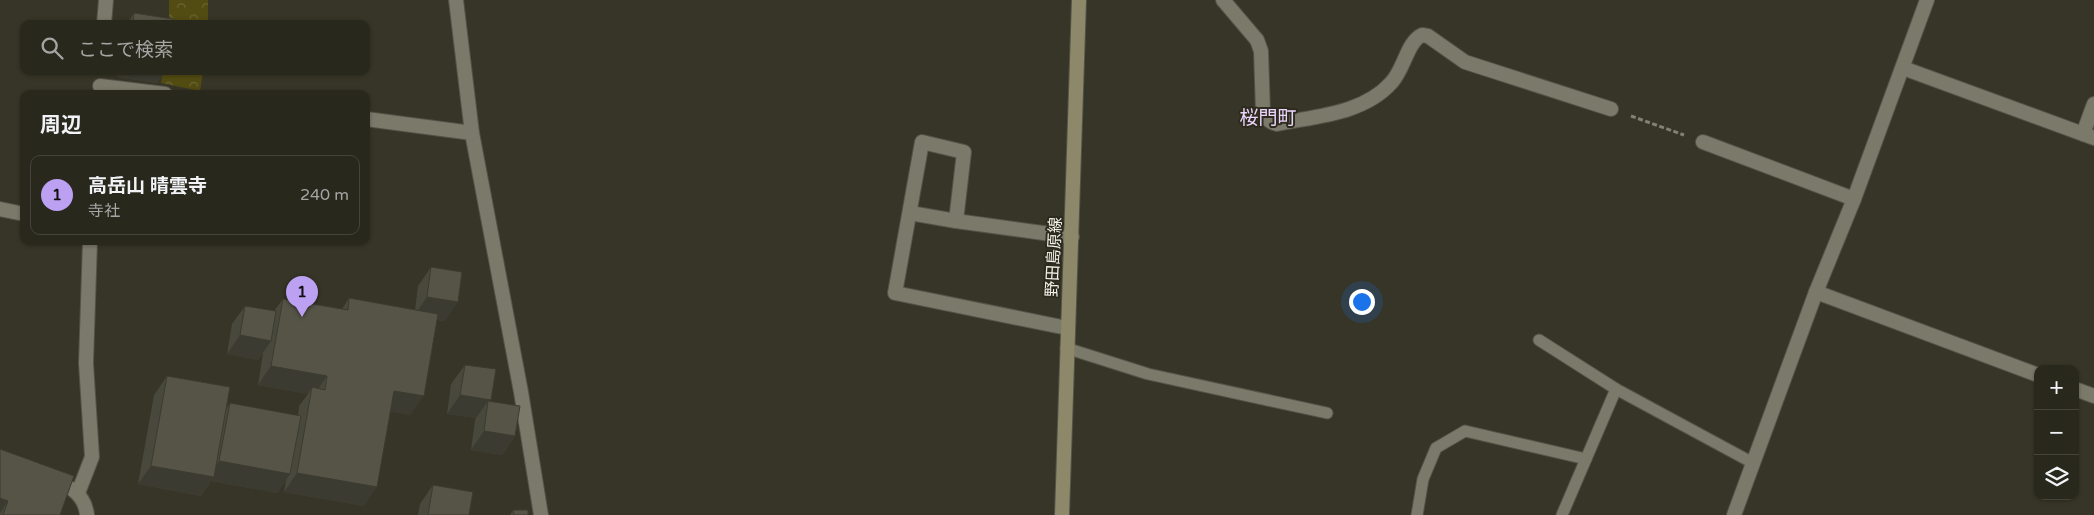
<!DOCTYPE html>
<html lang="ja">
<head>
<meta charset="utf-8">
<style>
  :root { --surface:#28281d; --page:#303026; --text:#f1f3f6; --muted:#a5a6a4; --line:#44443b; --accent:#bca0f2 }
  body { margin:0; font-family:"Varela Round","Noto Sans JP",sans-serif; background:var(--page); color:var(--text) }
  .controls { position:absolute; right:15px; bottom:15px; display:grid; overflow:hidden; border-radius:10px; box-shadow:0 1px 4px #0004 }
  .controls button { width:45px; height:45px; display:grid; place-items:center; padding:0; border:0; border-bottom:1px solid var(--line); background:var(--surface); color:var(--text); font:25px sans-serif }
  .you { position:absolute; left:1361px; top:301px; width:18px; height:18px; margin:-12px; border:4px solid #fff; border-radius:50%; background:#1a73e8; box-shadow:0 0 0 8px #1a73e833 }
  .badge { display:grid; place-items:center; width:32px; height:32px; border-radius:50%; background:var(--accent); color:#111; font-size:16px; font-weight:700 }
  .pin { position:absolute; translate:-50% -41px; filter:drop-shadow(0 1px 2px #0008) }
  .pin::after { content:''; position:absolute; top:26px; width:18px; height:15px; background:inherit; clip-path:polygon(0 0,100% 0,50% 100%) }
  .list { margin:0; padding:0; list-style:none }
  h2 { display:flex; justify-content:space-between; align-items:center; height:65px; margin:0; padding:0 20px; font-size:21px }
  h2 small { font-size:16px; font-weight:400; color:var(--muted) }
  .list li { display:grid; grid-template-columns:32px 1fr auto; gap:15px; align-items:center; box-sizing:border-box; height:80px; margin:0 10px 10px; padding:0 10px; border:1px solid var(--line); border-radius:10px }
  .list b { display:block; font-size:19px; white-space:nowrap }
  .list p { margin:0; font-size:16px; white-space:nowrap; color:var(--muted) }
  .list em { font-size:16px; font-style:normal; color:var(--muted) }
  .icon { flex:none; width:28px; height:28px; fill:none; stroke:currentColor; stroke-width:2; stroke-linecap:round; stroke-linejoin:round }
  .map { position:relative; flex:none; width:2094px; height:515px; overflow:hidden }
  .search { position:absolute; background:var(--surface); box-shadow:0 1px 4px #0004; left:20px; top:20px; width:350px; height:55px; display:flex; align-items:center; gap:12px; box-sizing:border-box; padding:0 18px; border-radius:10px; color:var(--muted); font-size:19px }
  .panel { position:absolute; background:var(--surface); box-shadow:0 1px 4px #0004; left:20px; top:90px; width:350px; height:155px; border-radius:10px }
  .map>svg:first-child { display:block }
  .park { fill:url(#park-crowns) }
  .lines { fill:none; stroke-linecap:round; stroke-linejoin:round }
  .service-casing { stroke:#555348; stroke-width:13 }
  .minor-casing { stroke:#555348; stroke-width:16 }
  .secondary-casing { stroke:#555348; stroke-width:16 }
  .path { stroke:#828175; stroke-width:3; stroke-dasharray:5 2.5; stroke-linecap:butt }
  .service { stroke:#7b796a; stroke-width:11 }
  .minor { stroke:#7b796a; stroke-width:14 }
  .secondary { stroke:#8c8869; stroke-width:14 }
  .wall { fill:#49483c }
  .shaded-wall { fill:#3c3b31 }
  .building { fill:#555446; stroke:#3c3b31 }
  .labels { text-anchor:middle; stroke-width:4; stroke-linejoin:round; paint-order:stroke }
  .street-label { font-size:16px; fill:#f2f1e9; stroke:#2c2b1e }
  .quarter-label { font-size:19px; fill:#ecd4fc; stroke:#2c2b1e }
</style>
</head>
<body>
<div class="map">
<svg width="2094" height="515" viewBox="0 0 2094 515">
  <defs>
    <pattern id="park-crowns" width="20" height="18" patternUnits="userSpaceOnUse" patternTransform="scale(1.25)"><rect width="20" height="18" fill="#524b12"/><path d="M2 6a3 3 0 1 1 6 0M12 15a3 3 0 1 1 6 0" fill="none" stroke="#6b6534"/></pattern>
  </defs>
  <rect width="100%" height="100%" fill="#363527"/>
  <g class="park">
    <rect x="169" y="0" width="39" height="24"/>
    <polygon points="163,71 203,71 200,91 161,83"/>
  </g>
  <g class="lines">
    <defs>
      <g id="service">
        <polyline points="1539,340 1616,389 1753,463"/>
        <polyline points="1066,348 1148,374 1327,413"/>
        <polyline points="1417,515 1423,479 1436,448 1465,431 1586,459"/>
        <polyline points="1562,515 1616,389"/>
      </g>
      <g id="minor">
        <polyline points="456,0 472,133 521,392 541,515"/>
        <path d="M1223 0 1257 40 1261 51 1263 112C1266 119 1269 122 1277 124 1316 116 1363 114 1391 83 1404 70 1407 42 1422 35L1428 36 1465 62 1611 109"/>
        <polyline points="104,24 106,0"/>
        <polyline points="1903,68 2094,138"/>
        <polyline points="100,86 165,94"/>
        <polyline points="366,119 472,133"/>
        <polyline points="2083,134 2094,104"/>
        <polyline points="1703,142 1854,199"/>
        <polyline points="0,209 24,214"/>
        <polyline points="910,213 956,221 1072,237"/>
        <polyline points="956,221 964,152 922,142 895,293 1067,328"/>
        <polyline points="1816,292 2038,375"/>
        <polyline points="2075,389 2094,396"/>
        <path d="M72 489C80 495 86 504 87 515"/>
        <polyline points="78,493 92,457 86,363 90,241"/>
        <polyline points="1734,515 1816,292 1854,199 1927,0"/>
      </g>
      <polyline id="secondary" points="1062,515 1079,0"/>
    </defs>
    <use href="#service" class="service-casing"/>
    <use href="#minor" class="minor-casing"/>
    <use href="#secondary" class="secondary-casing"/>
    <polyline class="path" points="1631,116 1684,135"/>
    <use href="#service" class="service"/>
    <use href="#minor" class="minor"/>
    <use href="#secondary" class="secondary"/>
  </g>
  <g class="wall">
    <polygon points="134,13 172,24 127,24"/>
    <polygon points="119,71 165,71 157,83 118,77"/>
    <polygon points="431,267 445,321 437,320 410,415 390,411 364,506 284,492 286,480 277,493 211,481 201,496 138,484 154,395 167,376 226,409 230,403 298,416 299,406 308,394 258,385 263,353 258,360 227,354 232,324 245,306 274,311 283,299 342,309 349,298 415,310 418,286"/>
    <polygon points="465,365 491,400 490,401 515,436 502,455 471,450 475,420 476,418 447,414 451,384"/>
    <polygon points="0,449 60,515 0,515"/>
    <polygon points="433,485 469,515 418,515 420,504"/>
    <polygon points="513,510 528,515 510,515"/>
  </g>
  <g class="shaded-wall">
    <polygon points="122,71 165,71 157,83 118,77"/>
    <polygon points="427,297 458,302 445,321 414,316"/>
    <polygon points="240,335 271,341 258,360 227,354"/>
    <polygon points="271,366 327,376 314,395 312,387 308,394 258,385"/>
    <polygon points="394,391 424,396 410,415 381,410"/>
    <polygon points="460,395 491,400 488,404 488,401 476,418 447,414"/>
    <polygon points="484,431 515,436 502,455 471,450"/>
    <polygon points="219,461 290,474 277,493 211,481 201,496 138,484 151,466 209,476"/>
    <polygon points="297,473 377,487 364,506 284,492"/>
    <polygon points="0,498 8,501 0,513"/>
  </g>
  <g class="building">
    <polygon points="134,13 173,19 172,24 133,24"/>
    <polygon points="431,267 462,272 458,302 427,297"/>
    <polygon points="349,298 438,314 424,396 394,391 377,487 297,473 312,387 325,390 327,376 271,366 283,299 348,310"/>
    <polygon points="245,306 276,311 271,341 240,335"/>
    <polygon points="465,365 496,369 491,400 460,395"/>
    <polygon points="167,376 230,387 214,477 151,466"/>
    <polygon points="488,401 520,406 515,436 484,431"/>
    <polygon points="230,403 301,416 290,474 219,461"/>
    <polygon points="0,449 74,476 60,515 3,515 8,501 0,498"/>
    <polygon points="433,485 473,492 469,515 428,515"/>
    <polygon points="513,510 528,510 528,515 514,515"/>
  </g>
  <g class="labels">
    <g class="street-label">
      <text transform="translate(1053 257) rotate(-87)" y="6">野田島原線</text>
    </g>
    <g class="quarter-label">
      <text x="1268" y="124">桜門町</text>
    </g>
  </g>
</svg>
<div class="controls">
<button>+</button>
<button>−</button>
<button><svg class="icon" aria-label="layers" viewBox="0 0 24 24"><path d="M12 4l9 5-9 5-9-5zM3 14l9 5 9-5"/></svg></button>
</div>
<div class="you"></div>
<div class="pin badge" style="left:302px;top:317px">1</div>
<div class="search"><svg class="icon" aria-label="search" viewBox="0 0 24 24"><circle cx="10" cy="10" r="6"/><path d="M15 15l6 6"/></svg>ここで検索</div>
<section class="panel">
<h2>周辺<small></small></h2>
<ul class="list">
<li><span class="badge">1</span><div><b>高岳山 晴雲寺</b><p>寺社</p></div><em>240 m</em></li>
</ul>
</section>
</div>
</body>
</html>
